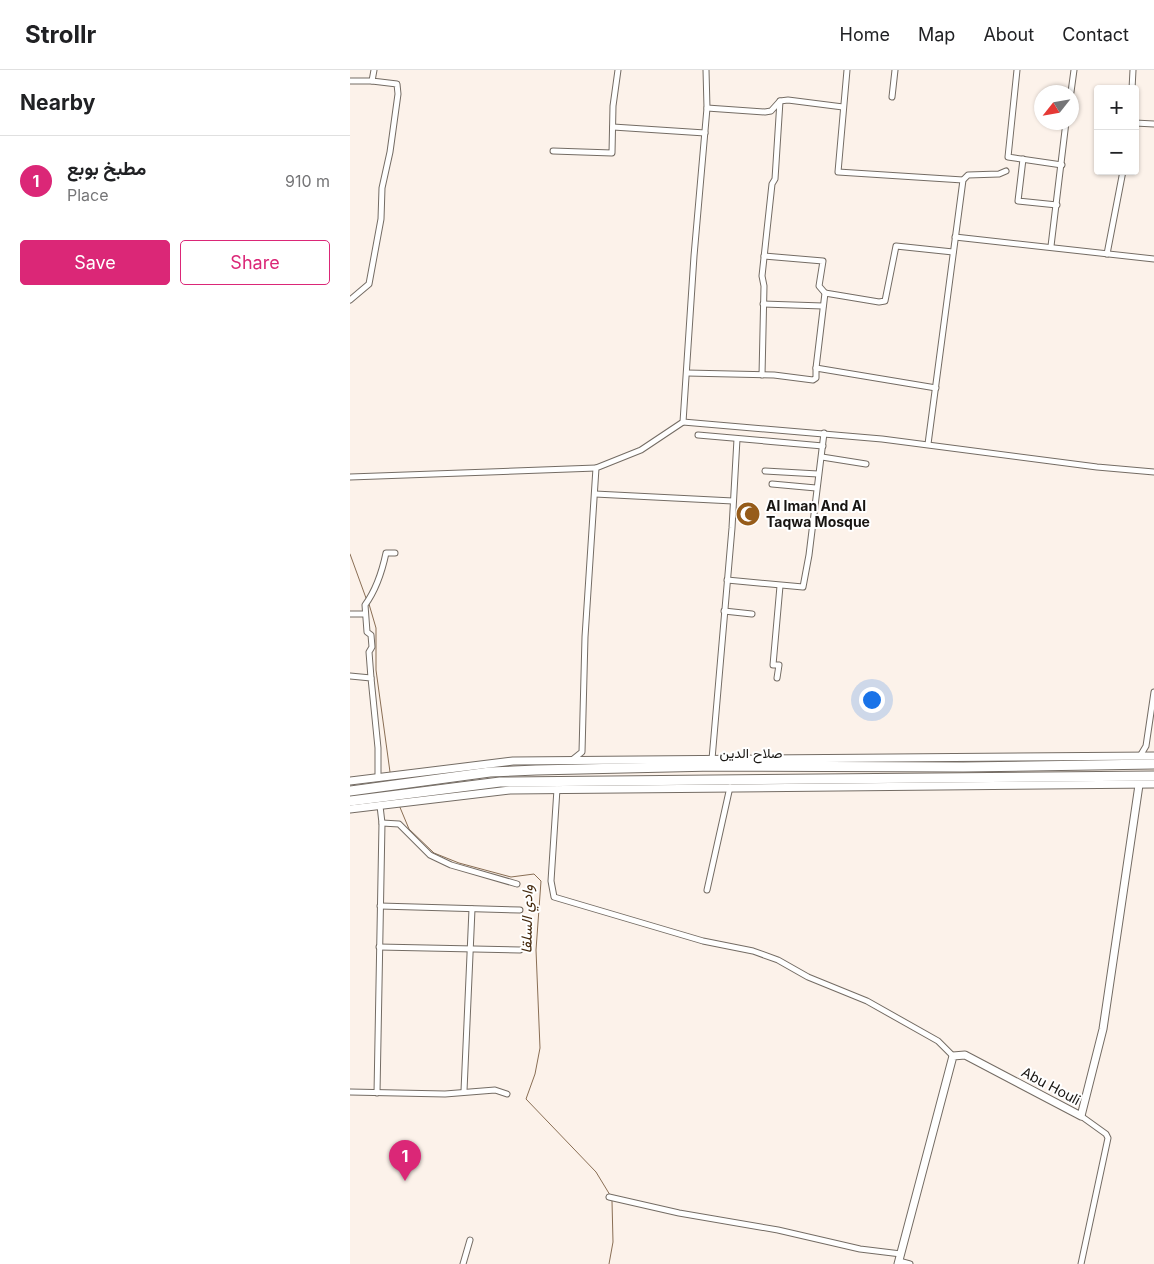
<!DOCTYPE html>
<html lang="en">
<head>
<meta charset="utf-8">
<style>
  :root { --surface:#fff; --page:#f6f6f6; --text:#202124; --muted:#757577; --line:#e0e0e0; --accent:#db2777 }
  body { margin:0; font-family:Inter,Vazirmatn,sans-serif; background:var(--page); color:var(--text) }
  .controls { position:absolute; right:15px; top:15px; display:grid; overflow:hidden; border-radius:5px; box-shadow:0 1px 4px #0004 }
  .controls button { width:45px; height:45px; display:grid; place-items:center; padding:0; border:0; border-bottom:1px solid var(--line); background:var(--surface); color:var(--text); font:25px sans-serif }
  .compass { position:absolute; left:684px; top:15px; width:45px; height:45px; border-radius:50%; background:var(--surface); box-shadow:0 1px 4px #0004; rotate:239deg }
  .you { position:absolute; left:521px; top:629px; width:18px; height:18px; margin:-12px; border:4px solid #fff; border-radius:50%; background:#1a73e8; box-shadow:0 0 0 8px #1a73e833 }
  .badge { display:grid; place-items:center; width:32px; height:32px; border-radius:50%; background:var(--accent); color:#fff; font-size:16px; font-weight:700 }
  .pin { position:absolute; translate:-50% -41px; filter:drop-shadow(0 1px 2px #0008) }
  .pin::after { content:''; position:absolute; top:26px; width:18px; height:15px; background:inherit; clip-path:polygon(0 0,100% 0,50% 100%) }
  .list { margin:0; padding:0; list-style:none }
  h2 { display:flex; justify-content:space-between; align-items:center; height:65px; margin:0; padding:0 20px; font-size:21px }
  h2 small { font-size:16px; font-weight:400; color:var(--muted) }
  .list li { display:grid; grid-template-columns:32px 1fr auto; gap:15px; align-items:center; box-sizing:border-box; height:90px; padding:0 20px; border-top:1px solid var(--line) }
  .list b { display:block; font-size:19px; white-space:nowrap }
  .list p { margin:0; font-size:16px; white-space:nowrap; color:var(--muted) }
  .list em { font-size:16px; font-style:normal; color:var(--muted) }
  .actions { display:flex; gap:10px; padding:15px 20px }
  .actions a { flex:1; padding:11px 0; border:1px solid var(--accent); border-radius:5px; text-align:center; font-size:18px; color:var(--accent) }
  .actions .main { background:var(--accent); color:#fff }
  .map { position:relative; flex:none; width:804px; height:1194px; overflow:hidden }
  header { display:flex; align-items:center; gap:30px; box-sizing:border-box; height:70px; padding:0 25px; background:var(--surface); border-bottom:1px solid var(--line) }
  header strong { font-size:24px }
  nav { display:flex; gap:28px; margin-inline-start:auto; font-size:18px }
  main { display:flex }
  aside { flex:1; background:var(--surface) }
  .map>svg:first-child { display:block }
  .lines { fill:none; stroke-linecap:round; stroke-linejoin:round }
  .stream { stroke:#896e54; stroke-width:1 }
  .street-casing { stroke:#746c64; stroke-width:7 }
  .secondary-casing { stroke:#746c64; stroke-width:9 }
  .highway-casing { stroke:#746c64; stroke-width:11 }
  .street { stroke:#fff; stroke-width:5 }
  .secondary { stroke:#fff; stroke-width:7 }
  .highway { stroke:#fff; stroke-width:9 }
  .labels { text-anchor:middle; stroke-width:4; stroke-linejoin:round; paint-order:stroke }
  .poi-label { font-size:14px; font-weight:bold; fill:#181512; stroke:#fff; text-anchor:start }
  .street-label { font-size:14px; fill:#181512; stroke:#fff }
  .water-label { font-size:15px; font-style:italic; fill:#462a0e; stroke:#fff }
</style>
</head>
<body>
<header>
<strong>Strollr</strong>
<nav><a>Home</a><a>Map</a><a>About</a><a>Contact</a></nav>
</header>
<main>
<aside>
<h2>Nearby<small></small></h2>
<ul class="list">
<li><span class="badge">1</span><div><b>مطبخ بوبع</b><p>Place</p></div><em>910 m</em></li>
</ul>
<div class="actions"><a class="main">Save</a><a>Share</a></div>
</aside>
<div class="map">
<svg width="804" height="1194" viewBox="0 0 804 1194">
  <rect width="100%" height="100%" fill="#fcf2ea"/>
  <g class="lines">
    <g class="stream">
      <polyline points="0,484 16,528"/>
      <polyline points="19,534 26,558 26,600 40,702"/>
      <polyline points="49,735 59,759 84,783 109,793 161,807 184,804 191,811 186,880 190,978 185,1004 176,1029 246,1102 260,1125"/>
      <polyline points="259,1194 263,1172 262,1131"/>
    </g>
    <defs>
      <g id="street">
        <polyline points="497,0 488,102 613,110"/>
        <polyline points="667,0 658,87 712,95"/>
        <polyline points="0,11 22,11"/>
        <polyline points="782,19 783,0"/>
        <polyline points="721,22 724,0"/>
        <polyline points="542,27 545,0"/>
        <polyline points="357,38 415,42 421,41 430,31 438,30 493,37"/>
        <polyline points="785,53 804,54"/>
        <polyline points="263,57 355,63"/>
        <polyline points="203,81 262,83 263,36 268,0"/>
        <polyline points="673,89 668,131 707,135"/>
        <polyline points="605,167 804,189"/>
        <polyline points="701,176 716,52"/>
        <polyline points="757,184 773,101"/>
        <polyline points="414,186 473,191 469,216 475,223 466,298"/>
        <polyline points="475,223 529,232 535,231 546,176 603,182"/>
        <polyline points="0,230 19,214 31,149 32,118 40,82 48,24 47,14 22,11 24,0"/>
        <polyline points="413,234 473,236"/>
        <polyline points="337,303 424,305 463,310 466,308 466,298 586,318"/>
        <polyline points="412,305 414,216 412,206 422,114 425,109 430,31"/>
        <polyline points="333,352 532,369 747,397 804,402"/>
        <polyline points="348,365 473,376"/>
        <polyline points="578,374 613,110 618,105 649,104 656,101"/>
        <polyline points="472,387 516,394"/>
        <polyline points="415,401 468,404"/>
        <polyline points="0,407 246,398"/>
        <polyline points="422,414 466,418"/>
        <polyline points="245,424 383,431"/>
        <polyline points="377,510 453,517 459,485 474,363"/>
        <polyline points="374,541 402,544"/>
        <polyline points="0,544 14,544"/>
        <polyline points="0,606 21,608 28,678 28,708"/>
        <path d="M21 608 19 582 22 577 21 565 17 562 15 535C26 520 32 502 36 483H45"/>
        <polyline points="427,608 429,595 423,595 430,516"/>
        <polyline points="790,686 796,676 804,622"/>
        <polyline points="362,689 382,458 387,369"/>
        <polyline points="222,690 232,682 235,567 246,398 291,380 333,352 344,186 357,38 356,0"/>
        <polyline points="207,719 201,811 204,827 353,871 403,881 428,890 458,907 517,931 588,971 603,986"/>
        <polyline points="32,753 49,754 80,785 101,795 167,814"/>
        <polyline points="357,820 380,717"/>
        <polyline points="30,836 170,840"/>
        <polyline points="29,877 170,880"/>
        <polyline points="114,1021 122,839"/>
        <polyline points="0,1022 95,1024 145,1020 157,1024"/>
        <polyline points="27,1023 32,753 30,736"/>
        <polyline points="731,1046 756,1064 758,1068 731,1194"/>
        <polyline points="259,1127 329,1143 428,1160 510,1179 551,1184"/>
        <polyline points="549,1191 560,1194"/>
        <polyline points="113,1194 120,1170"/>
      </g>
      <g id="secondary">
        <polyline points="0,711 163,691 804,686"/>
        <polyline points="0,739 160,720 804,714"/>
        <polyline points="548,1194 603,986 615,985 731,1046 753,959 789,715"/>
      </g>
      <g id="highway">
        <polyline points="0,721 140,702 186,700 364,696 613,697 804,694"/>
        <polyline points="0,731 150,712 804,706"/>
      </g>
    </defs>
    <use href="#street" class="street-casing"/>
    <use href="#secondary" class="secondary-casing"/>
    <use href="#highway" class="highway-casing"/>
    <use href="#street" class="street"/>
    <use href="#secondary" class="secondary"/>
    <use href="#highway" class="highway"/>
  </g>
  <defs>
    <symbol id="mosque-disc" viewBox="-11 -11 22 22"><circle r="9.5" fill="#965c1a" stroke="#fff"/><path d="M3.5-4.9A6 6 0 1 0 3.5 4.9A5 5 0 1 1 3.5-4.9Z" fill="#fff"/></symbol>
  </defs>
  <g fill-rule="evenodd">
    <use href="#mosque-disc" x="384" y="430" width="28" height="28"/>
  </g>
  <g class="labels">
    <g class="poi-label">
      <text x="416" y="441">Al Iman And Al<tspan x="416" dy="16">Taqwa Mosque</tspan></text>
    </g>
    <g class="street-label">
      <text x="401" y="688">صلاح الدين</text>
      <text transform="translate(701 1016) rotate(28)" y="5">Abu Houli</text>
    </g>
    <g class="water-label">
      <text transform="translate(177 849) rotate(-89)" y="5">وادي السلقا</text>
    </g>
  </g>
</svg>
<div class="controls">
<button>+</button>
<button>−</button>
</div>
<svg class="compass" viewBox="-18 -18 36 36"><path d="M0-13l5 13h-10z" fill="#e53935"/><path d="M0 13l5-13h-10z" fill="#757577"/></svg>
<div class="you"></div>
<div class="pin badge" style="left:55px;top:1111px">1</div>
</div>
</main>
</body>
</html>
